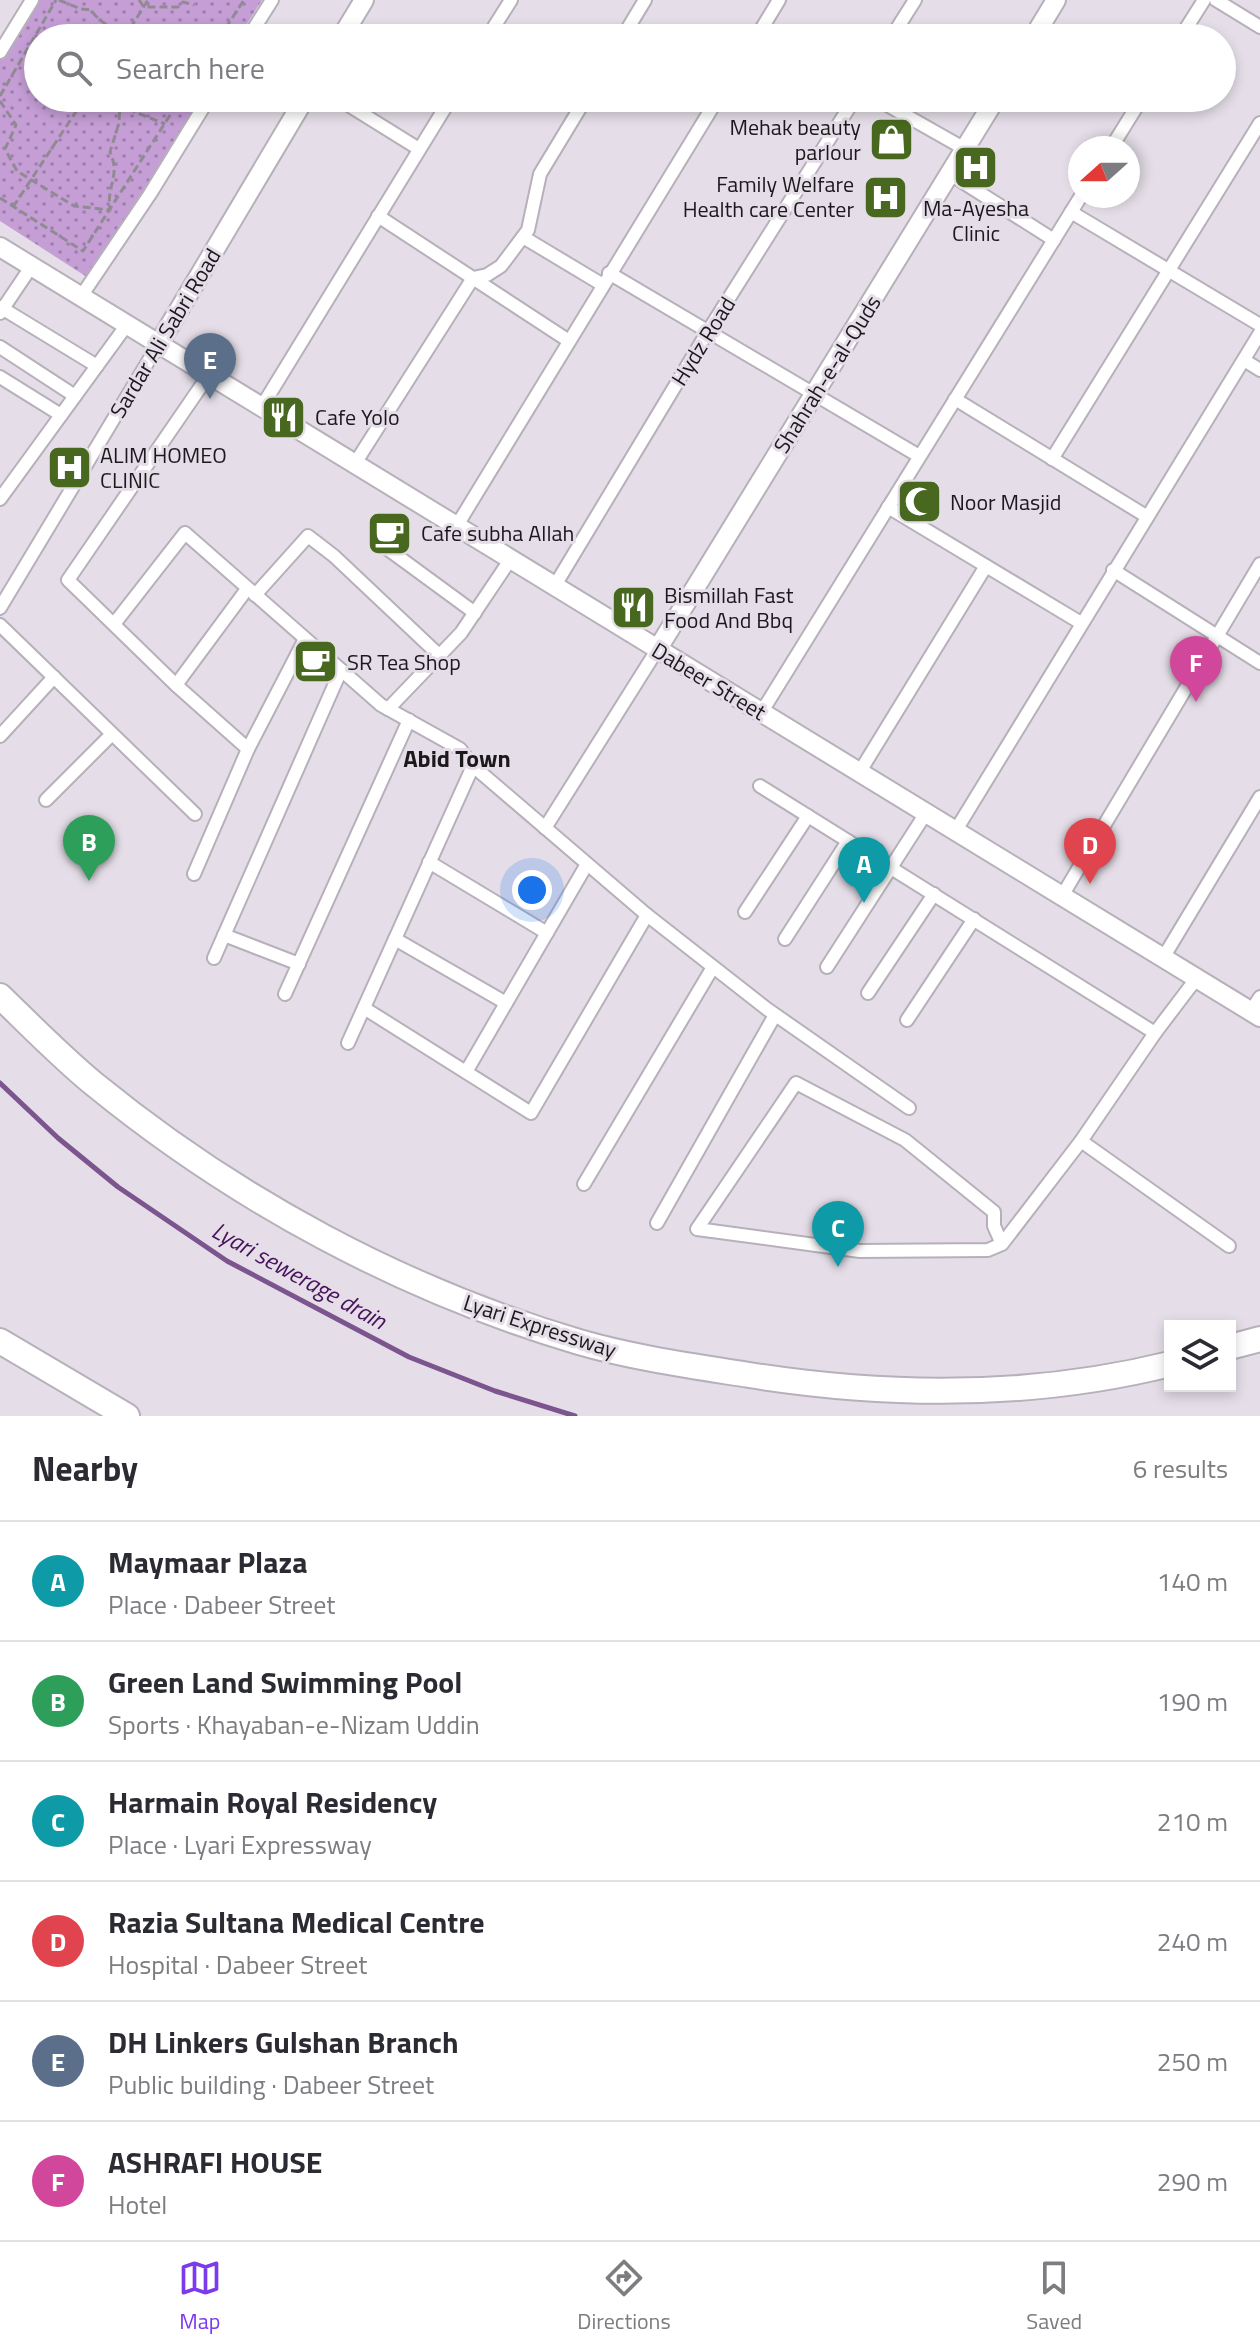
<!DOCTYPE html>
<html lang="en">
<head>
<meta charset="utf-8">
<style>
  :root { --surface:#fff; --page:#f7f7f7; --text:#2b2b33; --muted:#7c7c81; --line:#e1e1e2; --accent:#7c3aed }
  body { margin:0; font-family:"Titillium Web",sans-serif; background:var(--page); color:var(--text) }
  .controls { position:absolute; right:24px; bottom:24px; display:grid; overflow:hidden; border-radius:0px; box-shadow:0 4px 12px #0003 }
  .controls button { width:72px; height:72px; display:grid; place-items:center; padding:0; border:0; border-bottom:2px solid var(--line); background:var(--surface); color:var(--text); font:40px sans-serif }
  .compass { position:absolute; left:1068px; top:136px; width:72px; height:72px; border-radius:50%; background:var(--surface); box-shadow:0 4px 12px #0003; rotate:249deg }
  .you { position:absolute; left:532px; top:890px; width:28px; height:28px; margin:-20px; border:6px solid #fff; border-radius:50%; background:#1a73e8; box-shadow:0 0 0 12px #1a73e833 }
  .badge { display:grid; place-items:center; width:52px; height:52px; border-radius:50%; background:var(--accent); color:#fff; font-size:26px; font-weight:700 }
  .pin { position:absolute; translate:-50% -66px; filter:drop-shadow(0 2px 4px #0008) }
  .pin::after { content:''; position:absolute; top:42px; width:28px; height:24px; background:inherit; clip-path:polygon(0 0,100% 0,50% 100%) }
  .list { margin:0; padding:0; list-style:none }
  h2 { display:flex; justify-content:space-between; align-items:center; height:104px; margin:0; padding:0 32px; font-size:34px }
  h2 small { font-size:26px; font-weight:400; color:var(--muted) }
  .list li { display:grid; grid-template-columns:52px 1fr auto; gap:24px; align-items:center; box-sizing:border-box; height:120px; padding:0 32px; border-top:2px solid var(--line) }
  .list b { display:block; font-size:30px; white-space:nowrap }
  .list p { margin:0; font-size:26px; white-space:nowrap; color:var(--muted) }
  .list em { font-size:26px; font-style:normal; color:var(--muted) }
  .icon { flex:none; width:44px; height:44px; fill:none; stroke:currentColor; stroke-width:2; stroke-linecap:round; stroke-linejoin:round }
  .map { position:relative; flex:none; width:1260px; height:1416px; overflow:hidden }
  .search { position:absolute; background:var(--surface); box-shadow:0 4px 12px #0003; left:24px; right:24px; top:24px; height:88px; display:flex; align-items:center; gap:20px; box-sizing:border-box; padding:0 28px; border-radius:44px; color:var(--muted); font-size:30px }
  .sheet { height:824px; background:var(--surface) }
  nav { display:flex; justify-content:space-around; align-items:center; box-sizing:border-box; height:112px; border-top:2px solid var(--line); background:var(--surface); font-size:22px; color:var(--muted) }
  nav a { display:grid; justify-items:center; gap:4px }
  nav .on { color:var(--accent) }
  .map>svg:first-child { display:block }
  .park { fill:url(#park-dots) }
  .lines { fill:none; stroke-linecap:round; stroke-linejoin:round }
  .stream { stroke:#7d558e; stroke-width:5 }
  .street-casing { stroke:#b7b0ba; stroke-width:16 }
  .secondary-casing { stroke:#b7b0ba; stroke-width:22 }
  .highway-casing { stroke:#b7b0ba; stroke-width:28 }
  .path { stroke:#908b92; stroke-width:3; stroke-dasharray:8 4; stroke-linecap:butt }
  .street { stroke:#fff; stroke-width:12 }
  .secondary { stroke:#fff; stroke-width:18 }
  .highway { stroke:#fff; stroke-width:24 }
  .labels { text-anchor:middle; stroke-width:6; stroke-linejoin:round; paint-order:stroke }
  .poi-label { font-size:22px; fill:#1c191d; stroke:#e5dee8; text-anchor:start }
  .street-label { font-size:22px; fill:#1c191d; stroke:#e5dee8 }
  .neighbourhood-label { font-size:24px; font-weight:bold; fill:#1c191d; stroke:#e5dee8 }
  .water-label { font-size:24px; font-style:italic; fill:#48135c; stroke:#e5dee8 }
</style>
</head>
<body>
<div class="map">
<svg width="1260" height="1416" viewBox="0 0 1260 1416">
  <defs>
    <pattern id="park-dots" width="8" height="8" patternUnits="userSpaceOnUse" patternTransform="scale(2)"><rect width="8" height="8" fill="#c59ed6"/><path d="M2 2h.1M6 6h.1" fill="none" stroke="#9f80ad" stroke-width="1.8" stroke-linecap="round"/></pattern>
  </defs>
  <rect width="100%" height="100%" fill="#e5dee8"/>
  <polygon class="park" points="30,0 262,0 238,38 38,38 38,98 201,98 90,279 0,221 0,50"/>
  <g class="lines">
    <polyline class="stream" points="0,1083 58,1138 118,1187 227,1261 409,1357 495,1391 575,1416"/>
    <defs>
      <g id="street">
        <polyline points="1216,0 1260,27"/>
        <polyline points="762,28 779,38"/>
        <polyline points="248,38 272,0"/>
        <polyline points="487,38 511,0"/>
        <polyline points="622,38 645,0"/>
        <polyline points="756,38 779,0"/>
        <polyline points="891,38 915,0"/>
        <polyline points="1180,38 1204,0"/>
        <polyline points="0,52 32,0"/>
        <polyline points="337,98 419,149"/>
        <polyline points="875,98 965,149"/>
        <polyline points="1111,148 1142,98"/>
        <polyline points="950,174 1054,240"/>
        <polyline points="1071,212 1260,325"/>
        <polyline points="378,216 569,341"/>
        <polyline points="523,237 603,285"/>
        <polyline points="609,273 919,456"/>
        <polyline points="80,298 150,194 209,98"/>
        <polyline points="0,307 97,366"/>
        <polyline points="0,313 31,267"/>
        <polyline points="0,347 75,396"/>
        <polyline points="1244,360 1260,370"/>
        <polyline points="208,376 68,580 176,685 248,749"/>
        <polyline points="0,377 61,415"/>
        <polyline points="955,399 1146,516"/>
        <polyline points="261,408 451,98"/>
        <polyline points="1052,459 1260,123"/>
        <polyline points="354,465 473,278 487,275 501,266 528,230 540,174 586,98"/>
        <polyline points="0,499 126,326"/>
        <polyline points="888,507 1081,623"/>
        <polyline points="456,527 718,98"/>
        <polyline points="385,547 475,613"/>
        <polyline points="1113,570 1260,663"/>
        <polyline points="554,587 707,333 855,98"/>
        <polyline points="255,595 308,536 334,556 440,656"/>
        <polyline points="0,608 158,345"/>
        <polyline points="114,624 185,533 381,705 460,749 473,766 348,1043"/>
        <polyline points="0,625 195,814"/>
        <polyline points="176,685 247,589"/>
        <polyline points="388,709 461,633 510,560"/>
        <polyline points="761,713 1081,196"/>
        <polyline points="0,736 54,677"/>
        <polyline points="473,766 647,915 767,1009 909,1108"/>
        <polyline points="859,773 986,566"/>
        <polyline points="760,786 1155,1033"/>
        <polyline points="46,800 112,734"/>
        <polyline points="545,828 657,650"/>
        <polyline points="956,830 1260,333"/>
        <polyline points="429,862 547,933"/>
        <polyline points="194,874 248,749 305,639"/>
        <polyline points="1062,896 1260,564"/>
        <polyline points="745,912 808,816"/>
        <polyline points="224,935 299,964"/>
        <polyline points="395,939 506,1003"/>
        <polyline points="785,939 848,841"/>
        <polyline points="214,958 341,670"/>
        <polyline points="1163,958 1260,797"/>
        <polyline points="827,967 926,813"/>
        <polyline points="868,993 934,894"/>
        <polyline points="285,994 409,720"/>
        <polyline points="364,1008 531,1113 647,915"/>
        <polyline points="1251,1011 1260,997"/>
        <polyline points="907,1020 974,919"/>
        <polyline points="466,1072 587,864"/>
        <polyline points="1081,1141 1229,1246"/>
        <polyline points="584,1184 713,967"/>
        <polyline points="657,1223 775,1015"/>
        <polyline points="1002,1244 994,1226 994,1212 905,1140 796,1083 697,1229 860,1251 988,1250 1002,1244 1081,1141 1155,1033 1196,979"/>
      </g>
      <g id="secondary">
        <polyline points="341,38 364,0"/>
        <polyline points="1033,38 1056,0"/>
        <polyline points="0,247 1260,1017"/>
        <polyline points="158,345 305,98"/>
        <polyline points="657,650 996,98"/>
      </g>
      <g id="highway">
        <path d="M0 996C31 1026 61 1057 94 1084 236 1200 403 1290 579 1342 634 1358 692 1366 749 1375 888 1397 1033 1398 1170 1364"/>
        <polyline points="0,1341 127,1416"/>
        <polyline points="1230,1347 1260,1339"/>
      </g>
    </defs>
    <use href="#street" class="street-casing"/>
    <use href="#secondary" class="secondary-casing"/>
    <use href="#highway" class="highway-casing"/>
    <g class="path">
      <path d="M59 0 81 9 91 10C99 22 112 27 122 38"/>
      <polyline points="139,0 144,7 178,7 183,2 194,5"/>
      <polyline points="124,38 148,0"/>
      <polyline points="219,38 244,0"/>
      <polyline points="0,96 56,0"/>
      <polyline points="120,99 135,112 165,124"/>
      <path d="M0 101 16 125 5 149 17 171 74 206 110 210C106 186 121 176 110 152L119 123 120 99"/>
      <polyline points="0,198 83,251 181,98"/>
      <polyline points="13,207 85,98"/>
    </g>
    <use href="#street" class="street"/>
    <use href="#secondary" class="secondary"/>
    <use href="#highway" class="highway"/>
  </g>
  <defs>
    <symbol id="shop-square" viewBox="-11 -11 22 22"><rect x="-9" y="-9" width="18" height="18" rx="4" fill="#47681e" stroke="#e5dee8"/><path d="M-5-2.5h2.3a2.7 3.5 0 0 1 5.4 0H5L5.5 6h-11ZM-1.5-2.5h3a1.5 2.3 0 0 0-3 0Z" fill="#fff"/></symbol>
    <symbol id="hospital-square" viewBox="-11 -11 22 22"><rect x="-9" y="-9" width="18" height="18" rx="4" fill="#47681e" stroke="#e5dee8"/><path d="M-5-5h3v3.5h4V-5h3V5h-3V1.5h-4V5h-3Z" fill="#fff"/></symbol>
    <symbol id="restaurant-square" viewBox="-11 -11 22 22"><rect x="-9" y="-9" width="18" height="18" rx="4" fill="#47681e" stroke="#e5dee8"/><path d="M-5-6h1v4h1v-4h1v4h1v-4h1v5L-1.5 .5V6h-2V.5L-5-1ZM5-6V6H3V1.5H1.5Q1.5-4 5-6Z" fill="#fff"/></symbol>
    <symbol id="mosque-square" viewBox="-11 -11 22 22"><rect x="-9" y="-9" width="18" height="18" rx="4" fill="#47681e" stroke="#e5dee8"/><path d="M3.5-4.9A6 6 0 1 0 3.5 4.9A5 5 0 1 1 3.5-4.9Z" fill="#fff"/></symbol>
    <symbol id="cafe-square" viewBox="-11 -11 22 22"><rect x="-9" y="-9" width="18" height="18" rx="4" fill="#47681e" stroke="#e5dee8"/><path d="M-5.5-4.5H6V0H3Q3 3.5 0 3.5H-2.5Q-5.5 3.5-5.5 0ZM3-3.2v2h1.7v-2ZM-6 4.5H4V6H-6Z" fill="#fff"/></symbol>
  </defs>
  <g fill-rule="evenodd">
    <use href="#shop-square" x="866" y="114" width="51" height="51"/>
    <use href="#hospital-square" x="950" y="142" width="51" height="51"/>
    <use href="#hospital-square" x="860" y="172" width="51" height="51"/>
    <use href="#restaurant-square" x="258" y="392" width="51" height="51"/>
    <use href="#hospital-square" x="44" y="442" width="51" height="51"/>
    <use href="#mosque-square" x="894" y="476" width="51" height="51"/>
    <use href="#cafe-square" x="364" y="508" width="51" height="51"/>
    <use href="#restaurant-square" x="608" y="582" width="51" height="51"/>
    <use href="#cafe-square" x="290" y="636" width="51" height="51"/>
  </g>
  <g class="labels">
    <g class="poi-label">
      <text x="861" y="135" text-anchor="end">Mehak beauty<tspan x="861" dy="25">parlour</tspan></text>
      <text x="854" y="192" text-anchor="end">Family Welfare<tspan x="854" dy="25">Health care Center</tspan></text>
      <text x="976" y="216" text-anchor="middle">Ma-Ayesha<tspan x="976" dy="25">Clinic</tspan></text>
      <text x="315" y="425">Cafe Yolo</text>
      <text x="100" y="463">ALIM HOMEO<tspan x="100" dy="25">CLINIC</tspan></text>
      <text x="950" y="510">Noor Masjid</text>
      <text x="421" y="541">Cafe subha Allah</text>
      <text x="664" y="603">Bismillah Fast<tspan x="664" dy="25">Food And Bbq</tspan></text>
      <text x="347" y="670">SR Tea Shop</text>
    </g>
    <g class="street-label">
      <text transform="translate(165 333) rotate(-59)" y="8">Sardar Ali Sabri Road</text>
      <text transform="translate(703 341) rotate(-58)" y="8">Hydz Road</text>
      <text transform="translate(827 374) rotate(-58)" y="8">Shahrah-e-al-Quds</text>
      <text transform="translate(709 681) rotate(31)" y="8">Dabeer Street</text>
      <text transform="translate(540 1326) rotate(18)" y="8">Lyari Expressway</text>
    </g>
    <g class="neighbourhood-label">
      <text x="457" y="767">Abid Town</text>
    </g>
    <g class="water-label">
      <text transform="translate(299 1276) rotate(29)" y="8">Lyari sewerage drain</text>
    </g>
  </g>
</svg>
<div class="controls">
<button><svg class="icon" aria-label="layers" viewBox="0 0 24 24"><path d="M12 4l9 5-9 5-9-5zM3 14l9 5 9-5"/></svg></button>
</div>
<svg class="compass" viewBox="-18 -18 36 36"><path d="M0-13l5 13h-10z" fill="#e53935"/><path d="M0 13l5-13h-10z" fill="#7c7c81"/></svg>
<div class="you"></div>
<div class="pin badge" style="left:864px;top:903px;background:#0f9aa8">A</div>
<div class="pin badge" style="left:89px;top:881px;background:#2e9e5b">B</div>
<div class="pin badge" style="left:838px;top:1267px;background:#0f9aa8">C</div>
<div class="pin badge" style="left:1090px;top:884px;background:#e0444e">D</div>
<div class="pin badge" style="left:210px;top:399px;background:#5c6f8a">E</div>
<div class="pin badge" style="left:1196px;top:702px;background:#d1479c">F</div>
<div class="search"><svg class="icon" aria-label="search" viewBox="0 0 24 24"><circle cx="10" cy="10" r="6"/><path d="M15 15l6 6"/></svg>Search here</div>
</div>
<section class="sheet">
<h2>Nearby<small>6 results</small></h2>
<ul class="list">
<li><span class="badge" style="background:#0f9aa8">A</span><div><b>Maymaar Plaza</b><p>Place · Dabeer Street</p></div><em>140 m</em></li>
<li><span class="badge" style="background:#2e9e5b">B</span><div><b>Green Land Swimming Pool</b><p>Sports · Khayaban-e-Nizam Uddin</p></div><em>190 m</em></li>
<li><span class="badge" style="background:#0f9aa8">C</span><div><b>Harmain Royal Residency</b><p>Place · Lyari Expressway</p></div><em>210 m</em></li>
<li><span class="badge" style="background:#e0444e">D</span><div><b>Razia Sultana Medical Centre</b><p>Hospital · Dabeer Street</p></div><em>240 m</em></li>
<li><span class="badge" style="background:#5c6f8a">E</span><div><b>DH Linkers Gulshan Branch</b><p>Public building · Dabeer Street</p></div><em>250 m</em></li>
<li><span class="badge" style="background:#d1479c">F</span><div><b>ASHRAFI HOUSE</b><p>Hotel</p></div><em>290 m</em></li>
</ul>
</section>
<nav>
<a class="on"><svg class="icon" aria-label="map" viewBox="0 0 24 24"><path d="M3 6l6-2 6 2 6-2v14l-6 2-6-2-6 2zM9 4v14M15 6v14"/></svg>Map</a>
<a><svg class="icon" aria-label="directions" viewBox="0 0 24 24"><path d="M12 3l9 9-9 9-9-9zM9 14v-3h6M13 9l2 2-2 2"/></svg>Directions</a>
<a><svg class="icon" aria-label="saved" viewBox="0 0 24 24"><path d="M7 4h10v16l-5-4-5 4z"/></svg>Saved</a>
</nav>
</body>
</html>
